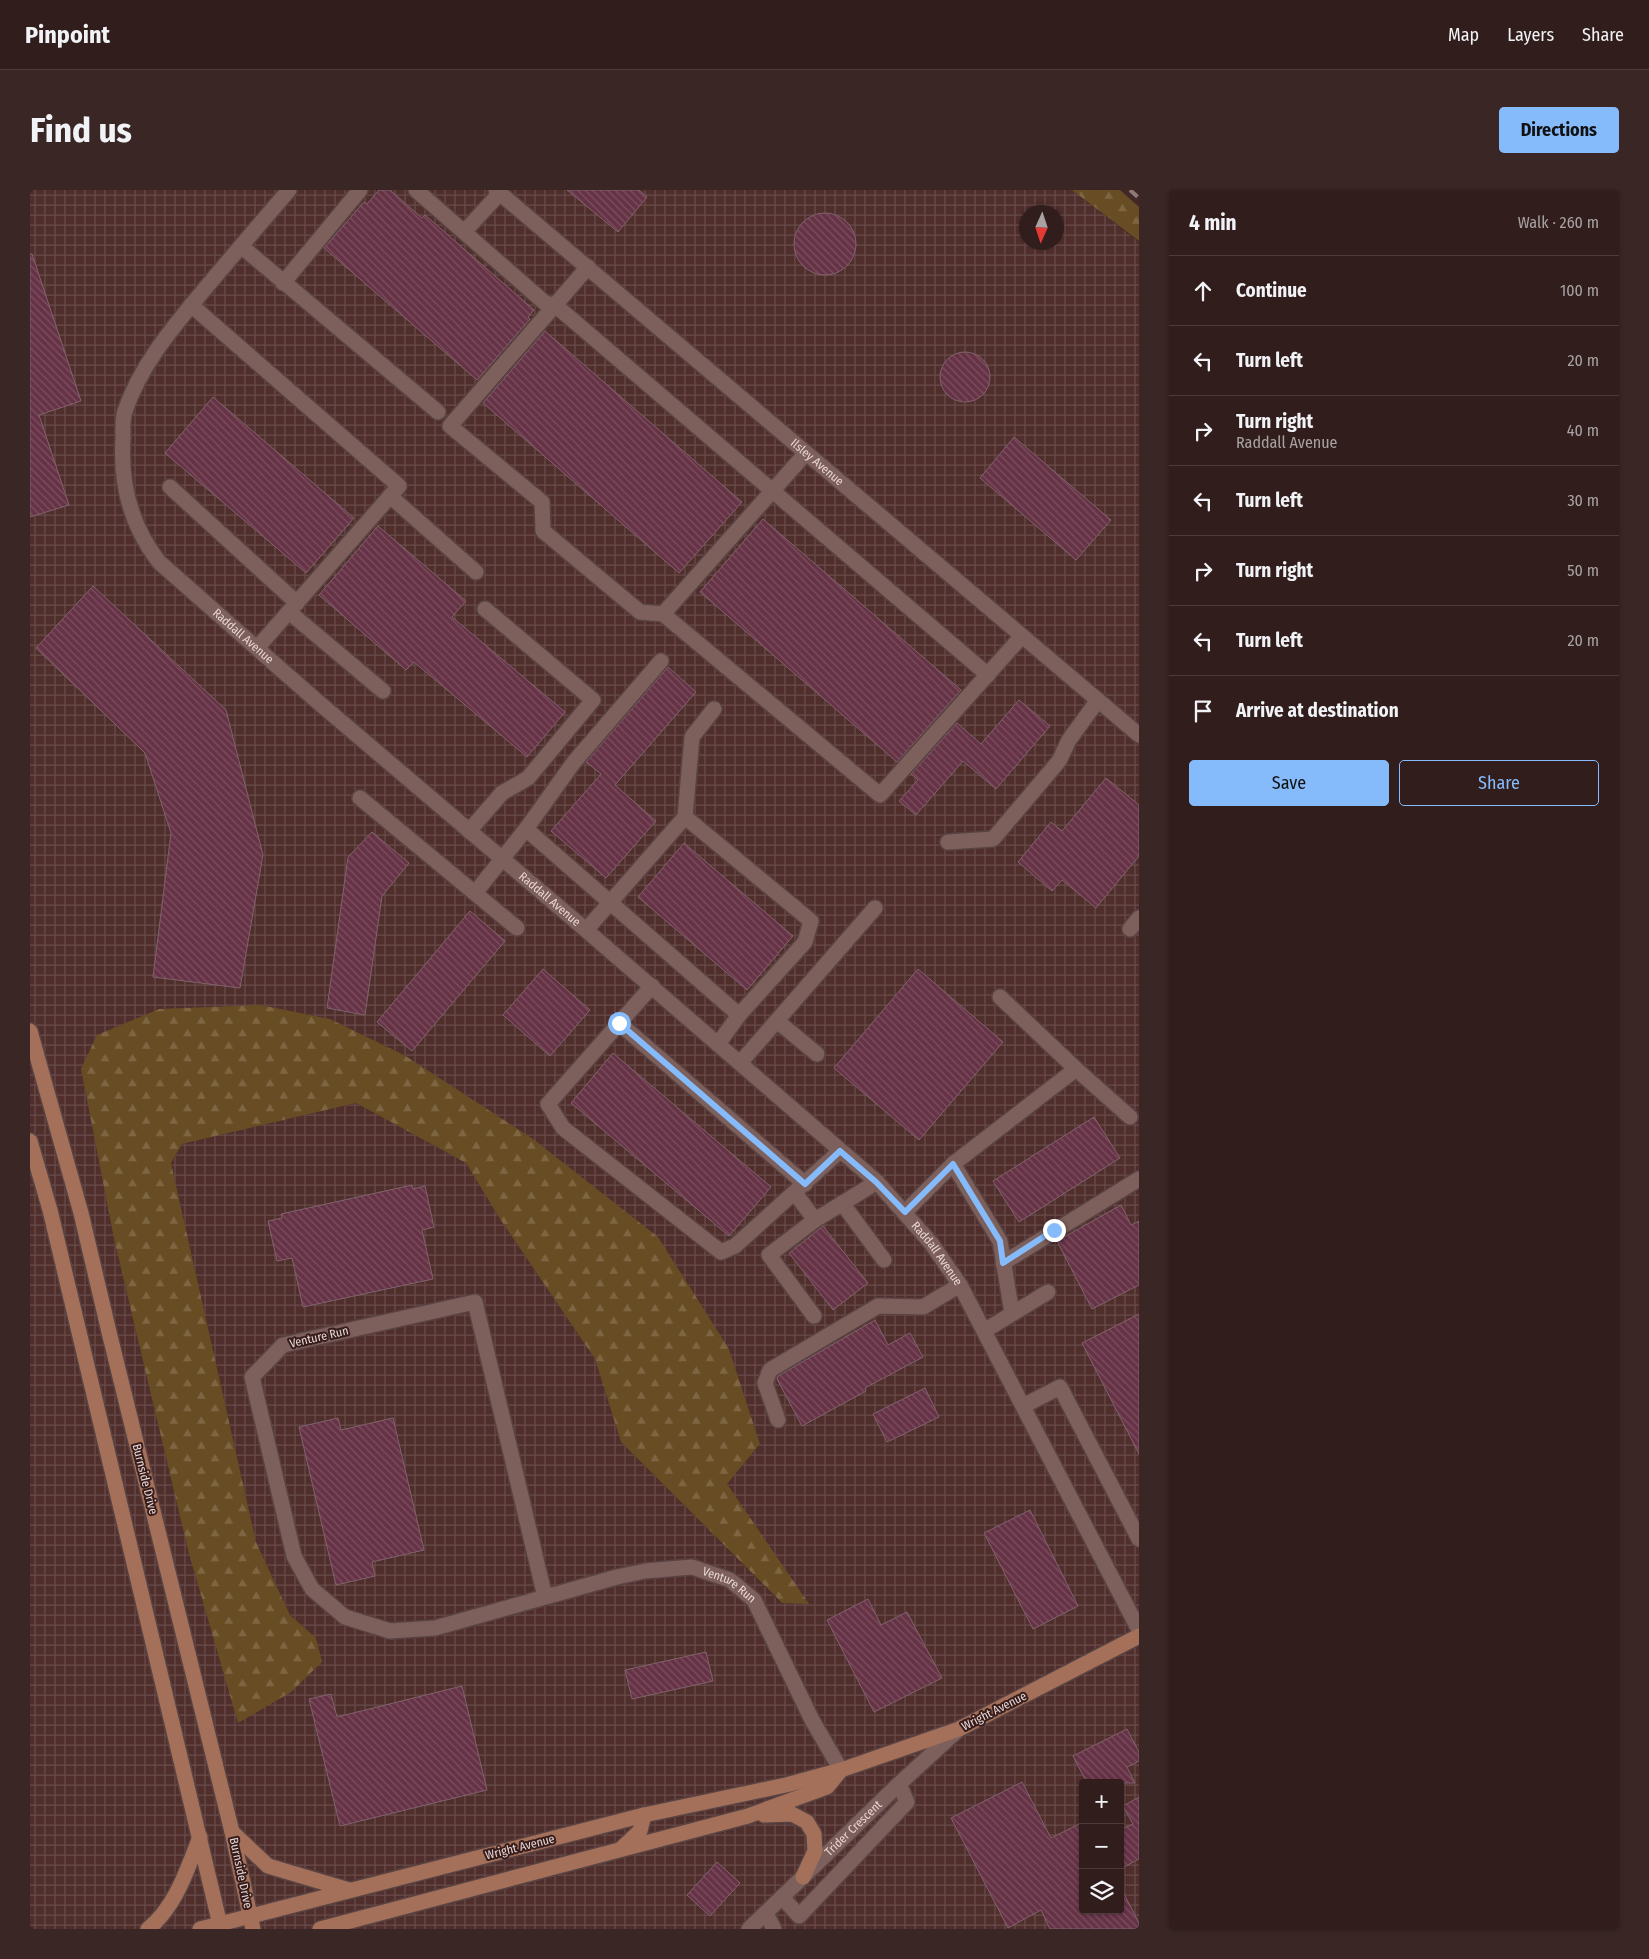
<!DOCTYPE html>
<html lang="en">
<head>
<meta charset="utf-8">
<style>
  :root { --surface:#311d1c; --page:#392625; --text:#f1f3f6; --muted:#a8a2a3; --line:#4c3b3b; --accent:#86bbfb }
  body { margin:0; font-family:"Fira Sans Condensed",sans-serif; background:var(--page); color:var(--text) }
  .controls { position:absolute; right:15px; bottom:15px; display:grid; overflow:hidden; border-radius:5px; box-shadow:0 1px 4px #0004 }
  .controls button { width:45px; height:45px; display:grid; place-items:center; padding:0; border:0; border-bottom:1px solid var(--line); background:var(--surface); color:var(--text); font:25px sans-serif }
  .compass { position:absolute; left:989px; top:15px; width:45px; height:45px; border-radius:50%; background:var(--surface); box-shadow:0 1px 4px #0004; rotate:183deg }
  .stop { position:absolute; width:15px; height:15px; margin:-11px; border:4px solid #86bbfb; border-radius:50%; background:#fff }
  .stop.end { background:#86bbfb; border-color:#fff; box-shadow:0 1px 5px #0008 }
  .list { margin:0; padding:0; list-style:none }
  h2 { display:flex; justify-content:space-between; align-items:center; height:65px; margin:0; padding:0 20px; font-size:21px }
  h2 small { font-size:16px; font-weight:400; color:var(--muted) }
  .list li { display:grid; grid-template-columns:32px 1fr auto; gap:15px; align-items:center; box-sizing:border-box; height:70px; padding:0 20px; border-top:1px solid var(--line) }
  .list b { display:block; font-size:19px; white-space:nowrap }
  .list p { margin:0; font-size:16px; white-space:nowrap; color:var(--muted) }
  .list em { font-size:16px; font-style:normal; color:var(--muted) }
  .actions { display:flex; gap:10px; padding:15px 20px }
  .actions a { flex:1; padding:11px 0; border:1px solid var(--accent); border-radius:5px; text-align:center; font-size:18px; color:var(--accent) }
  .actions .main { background:var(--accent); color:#111 }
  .icon { flex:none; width:28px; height:28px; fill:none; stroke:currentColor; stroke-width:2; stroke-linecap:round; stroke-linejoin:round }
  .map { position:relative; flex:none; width:1109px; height:1739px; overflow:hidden; border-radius:5px }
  header { display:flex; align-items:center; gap:30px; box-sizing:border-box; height:70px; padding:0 25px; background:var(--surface); border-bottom:1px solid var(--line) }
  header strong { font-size:24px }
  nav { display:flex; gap:28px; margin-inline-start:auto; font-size:18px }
  .intro { display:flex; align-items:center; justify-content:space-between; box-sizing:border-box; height:120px; padding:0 30px }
  h1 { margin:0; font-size:35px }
  .button { padding:12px 22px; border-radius:5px; background:var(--accent); color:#111; font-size:18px; font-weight:700 }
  main { display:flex; gap:30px; padding:0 30px }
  aside { flex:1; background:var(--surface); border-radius:5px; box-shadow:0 1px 4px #0004 }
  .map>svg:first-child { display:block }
  .industrial { fill:url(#industrial-grid); fill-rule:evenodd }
  .forest { fill:url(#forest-firs) }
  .building { fill:url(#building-back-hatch); stroke:#80636c }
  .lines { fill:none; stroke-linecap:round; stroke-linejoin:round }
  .minor-casing { stroke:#594342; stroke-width:18 }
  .major-casing { stroke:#594342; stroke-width:18 }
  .minor { stroke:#7d5f5c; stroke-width:15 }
  .major { stroke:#a57059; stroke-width:15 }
  .rail { stroke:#8f7977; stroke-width:4; stroke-dasharray:10 5; stroke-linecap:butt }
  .route { stroke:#86bbfb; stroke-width:6 }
  .labels { text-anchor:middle; stroke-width:4; stroke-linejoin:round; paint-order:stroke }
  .street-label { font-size:12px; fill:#e9d7d5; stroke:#361d1c }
</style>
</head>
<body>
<header>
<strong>Pinpoint</strong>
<nav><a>Map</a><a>Layers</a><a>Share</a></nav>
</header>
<div class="intro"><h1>Find us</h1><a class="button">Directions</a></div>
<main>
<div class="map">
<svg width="1109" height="1739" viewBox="0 0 1109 1739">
  <defs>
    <pattern id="industrial-grid" width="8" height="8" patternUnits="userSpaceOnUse" patternTransform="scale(1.25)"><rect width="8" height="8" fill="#4f2e2c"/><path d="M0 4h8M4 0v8" fill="none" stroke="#684c4a"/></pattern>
    <pattern id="forest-firs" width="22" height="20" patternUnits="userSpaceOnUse" patternTransform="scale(1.25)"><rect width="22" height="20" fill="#684d24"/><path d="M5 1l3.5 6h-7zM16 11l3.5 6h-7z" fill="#7e6643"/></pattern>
    <pattern id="building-back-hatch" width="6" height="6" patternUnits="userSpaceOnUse" patternTransform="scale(1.25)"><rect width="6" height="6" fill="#663346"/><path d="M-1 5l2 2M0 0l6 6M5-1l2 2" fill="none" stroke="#7c5060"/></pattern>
  </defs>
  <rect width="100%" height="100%" fill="#412725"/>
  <path class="industrial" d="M0 0H1042L1109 52V1739H0ZM996 22H1026V52H996ZM231 815 300 829 374 865 699 1159 730 1254 697 1294 751 1413 591 1252 565 1169 470 1029 436 973 326 913 152 954 141 973 226 1352 260 1425 286 1448 158 1360 84 1049 51 879ZM1053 1593H1090V1720H1053Z"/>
  <g class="forest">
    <polygon points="1042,0 1090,0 1109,17 1109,51"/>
    <polygon points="231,815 300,829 374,865 503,949 628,1047 699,1159 730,1254 697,1294 779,1414 752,1413 591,1252 565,1169 470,1029 436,973 326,913 152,954 141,973 226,1352 260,1425 286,1448 292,1472 261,1502 208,1533 158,1360 84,1049 51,879 67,845 129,819"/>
  </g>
  <g class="building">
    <polygon points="349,0 360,0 392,28 395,25 504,120 498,127 500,129 447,190 294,58 334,12 337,14"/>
    <polygon points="537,0 609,0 617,7 588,42"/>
    <circle cx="795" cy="54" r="31"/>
    <polygon points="0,64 2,64 51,211 9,225 39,315 0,327"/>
    <polygon points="515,141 712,312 649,383 453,213"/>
    <circle cx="935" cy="187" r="25"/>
    <polygon points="183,207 324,328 276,383 135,263"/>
    <polygon points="984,247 1081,330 1046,370 950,288"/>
    <polygon points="733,329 931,500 867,572 670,402"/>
    <polygon points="348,336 436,411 422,427 535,522 497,567 384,472 376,480 289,405"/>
    <polygon points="63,396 196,520 233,665 210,798 123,787 141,643 115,563 6,458"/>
    <polygon points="638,477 666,502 585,595 626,631 576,688 521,641 571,584 556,572"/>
    <polygon points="989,510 1020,536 966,599 933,571 886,625 869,611 888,590 881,584 927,533 951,554"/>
    <polygon points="1076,588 1109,615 1109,666 1066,718 1032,690 1022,701 988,672 1021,632 1032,641"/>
    <polygon points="342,642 379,673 352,706 335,825 297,818 318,667"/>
    <polygon points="654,653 763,746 717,800 608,707"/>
    <polygon points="440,721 475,751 382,861 347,832"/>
    <polygon points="513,779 560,820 520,866 473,825"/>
    <polygon points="888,779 973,852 889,950 804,878"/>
    <polygon points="583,863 741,997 699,1046 541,913"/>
    <polygon points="1064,927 1090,968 989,1032 963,991"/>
    <polygon points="382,995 383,999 395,996 404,1037 392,1040 403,1089 273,1117 262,1068 247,1071 238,1031 252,1028 251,1024"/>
    <polygon points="1091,1015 1101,1035 1109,1031 1109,1095 1062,1119 1027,1051"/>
    <polygon points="793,1036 838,1093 803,1120 759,1063"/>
    <polygon points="1109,1124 1109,1264 1052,1153"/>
    <polygon points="845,1130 858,1155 880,1143 893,1167 835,1198 836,1201 772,1236 747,1189 748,1186"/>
    <polygon points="895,1198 909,1227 857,1252 843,1224"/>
    <polygon points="308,1228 311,1240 363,1228 394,1360 342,1372 345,1386 306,1395 269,1237"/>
    <polygon points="1000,1320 1048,1416 1003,1439 954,1343"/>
    <polygon points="838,1409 851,1435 877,1422 912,1488 844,1522 797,1430"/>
    <polygon points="676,1462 683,1491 602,1509 595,1480"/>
    <polygon points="432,1496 457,1600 310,1636 279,1509 301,1504 307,1527"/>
    <polygon points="1097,1539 1109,1562 1109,1571 1097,1577 1105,1593 1057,1593 1043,1566"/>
    <polygon points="992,1592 1021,1648 1053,1632 1053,1720 1090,1720 1090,1696 1109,1733 1109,1739 1020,1739 1011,1720 978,1738 921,1628"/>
    <polygon points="1109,1607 1109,1669 1090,1679 1090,1640 1103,1634 1093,1616"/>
    <polygon points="687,1672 710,1693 680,1726 657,1705"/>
  </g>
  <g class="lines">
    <defs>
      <g id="minor">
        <path id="s1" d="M259 0C229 35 198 71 168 107 139 142 110 177 95 221 92 229 93 239 93 248 90 293 101 336 129 372L288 512 556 740 847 992 901 1053 930 1095 1109 1440"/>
        <polyline points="386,0 515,113 525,115 958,485"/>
        <path id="s2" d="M466 0 1109 545"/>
        <polyline points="434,42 470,3"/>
        <polyline points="211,56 408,222"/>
        <polyline points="558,77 420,236 512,312 513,341 610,422 633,424 850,605 992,446"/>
        <polyline points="253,93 330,0"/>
        <polyline points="161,115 369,296 227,458"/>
        <polyline points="140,297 267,413"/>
        <polyline points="360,306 446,382"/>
        <polyline points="259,422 353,501"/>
        <polyline points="633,424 776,263"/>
        <polyline points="684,519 662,547 655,627 781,731 775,752 709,825 688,854"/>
        <polyline points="330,608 487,738"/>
        <polyline points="496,639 709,825"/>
        <polyline points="439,641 472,603 498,588 563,510 455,419"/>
        <polyline points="918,652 963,649 1029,571 1039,550 1068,510"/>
        <polyline points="445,703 496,639 544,572 631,471"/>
        <polyline points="1100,739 1109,728"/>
        <polyline points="556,740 655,627"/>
        <polyline points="622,796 518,914 533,938 691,1062 705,1056 810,961"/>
        <polyline points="970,807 1046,879 1100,927"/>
        <polyline points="747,831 787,864"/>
        <polyline points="589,833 775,994"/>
        <polyline points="710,873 845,718"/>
        <polyline points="923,974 970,1051 982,1123"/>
        <polyline points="765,1003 785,1030"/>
        <polyline points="812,1013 854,1070"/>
        <polyline points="875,1022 923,974 1046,879"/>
        <polyline points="973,1073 1109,989"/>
        <polyline points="784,1126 739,1065 785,1030 847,992"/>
        <polyline points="954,1141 1018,1102"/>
        <polyline points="993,1216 1030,1197 1109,1349"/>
        <polyline points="748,1230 735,1193 740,1180 848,1116 893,1117 930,1095"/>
        <path id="s3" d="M515 1407 445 1112 253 1155 222 1187 264 1366 282 1399 315 1427 360 1441 405 1438 587 1387 615 1381 662 1377 700 1390 724 1410 782 1530 811 1580"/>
        <polyline points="752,1707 769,1726 877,1612 869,1594"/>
        <polyline points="736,1723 744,1739"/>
        <path id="s4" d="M719 1739 869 1594 929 1539"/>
      </g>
      <g id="major">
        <polyline points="0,841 51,1023 79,1142 202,1642 223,1739"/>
        <polyline points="0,951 20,1020 191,1739"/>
        <polyline points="734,1625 762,1624 777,1632 784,1644 785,1661 773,1687"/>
        <polyline points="202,1642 238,1676 319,1700"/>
        <polyline points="591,1659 610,1641 614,1625"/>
        <path d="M118 1739C146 1716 157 1680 170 1647"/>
        <polyline points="170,1739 614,1625 756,1595 811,1580 929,1539 1109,1446"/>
        <polyline points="290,1739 718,1626 797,1597 811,1580"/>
      </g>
    </defs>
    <use href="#minor" class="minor-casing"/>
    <use href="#major" class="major-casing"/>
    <use href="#minor" class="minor"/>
    <use href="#major" class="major"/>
    <polyline class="rail" points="1100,0 1109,8"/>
  </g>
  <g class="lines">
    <polyline class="route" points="589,833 775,994 810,961 846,992 875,1022 923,974 970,1051 973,1073 1024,1040"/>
  </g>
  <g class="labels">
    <g class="street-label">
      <text dy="4" stroke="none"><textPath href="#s2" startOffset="421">Ilsley Avenue</textPath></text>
      <text dy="4" stroke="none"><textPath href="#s1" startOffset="548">Raddall Avenue</textPath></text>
      <text dy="4" stroke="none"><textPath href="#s1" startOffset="952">Raddall Avenue</textPath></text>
      <text dy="4" stroke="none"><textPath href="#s1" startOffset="1478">Raddall Avenue</textPath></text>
      <text transform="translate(289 1147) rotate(-13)" y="4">Venture Run</text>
      <text transform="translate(115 1289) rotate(76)" y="4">Burnside Drive</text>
      <text dy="4" stroke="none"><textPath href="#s3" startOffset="1208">Venture Run</textPath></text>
      <text transform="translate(964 1521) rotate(-27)" y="4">Wright Avenue</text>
      <text dy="4" stroke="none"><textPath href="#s4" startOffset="145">Trider Crescent</textPath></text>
      <text transform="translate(490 1657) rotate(-14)" y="4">Wright Avenue</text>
      <text transform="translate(211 1683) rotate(78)" y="4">Burnside Drive</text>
    </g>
  </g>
</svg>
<div class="controls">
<button>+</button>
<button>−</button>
<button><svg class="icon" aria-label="layers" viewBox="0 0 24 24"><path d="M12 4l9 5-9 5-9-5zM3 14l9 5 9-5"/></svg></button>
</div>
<svg class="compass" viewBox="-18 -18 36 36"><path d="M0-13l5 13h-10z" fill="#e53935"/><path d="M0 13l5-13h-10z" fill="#a8a2a3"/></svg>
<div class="stop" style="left:589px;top:833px"></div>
<div class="stop end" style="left:1024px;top:1040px"></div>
</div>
<aside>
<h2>4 min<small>Walk · 260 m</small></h2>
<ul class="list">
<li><svg class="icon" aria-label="ahead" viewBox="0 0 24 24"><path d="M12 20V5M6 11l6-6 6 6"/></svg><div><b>Continue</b></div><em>100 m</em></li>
<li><svg class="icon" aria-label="left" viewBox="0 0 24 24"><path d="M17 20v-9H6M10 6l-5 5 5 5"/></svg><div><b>Turn left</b></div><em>20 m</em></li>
<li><svg class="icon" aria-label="right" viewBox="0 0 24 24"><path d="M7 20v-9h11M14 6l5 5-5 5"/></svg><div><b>Turn right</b><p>Raddall Avenue</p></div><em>40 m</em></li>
<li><svg class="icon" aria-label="left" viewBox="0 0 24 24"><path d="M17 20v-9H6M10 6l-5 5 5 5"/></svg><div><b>Turn left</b></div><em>30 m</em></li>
<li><svg class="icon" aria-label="right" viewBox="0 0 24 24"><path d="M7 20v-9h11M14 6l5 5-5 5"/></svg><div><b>Turn right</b></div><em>50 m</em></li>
<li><svg class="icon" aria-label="left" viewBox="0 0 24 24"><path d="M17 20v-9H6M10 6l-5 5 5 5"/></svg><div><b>Turn left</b></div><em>20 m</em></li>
<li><svg class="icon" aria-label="arrive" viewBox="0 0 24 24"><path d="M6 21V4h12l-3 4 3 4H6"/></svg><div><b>Arrive at destination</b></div></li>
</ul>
<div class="actions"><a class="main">Save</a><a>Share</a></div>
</aside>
</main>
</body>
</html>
